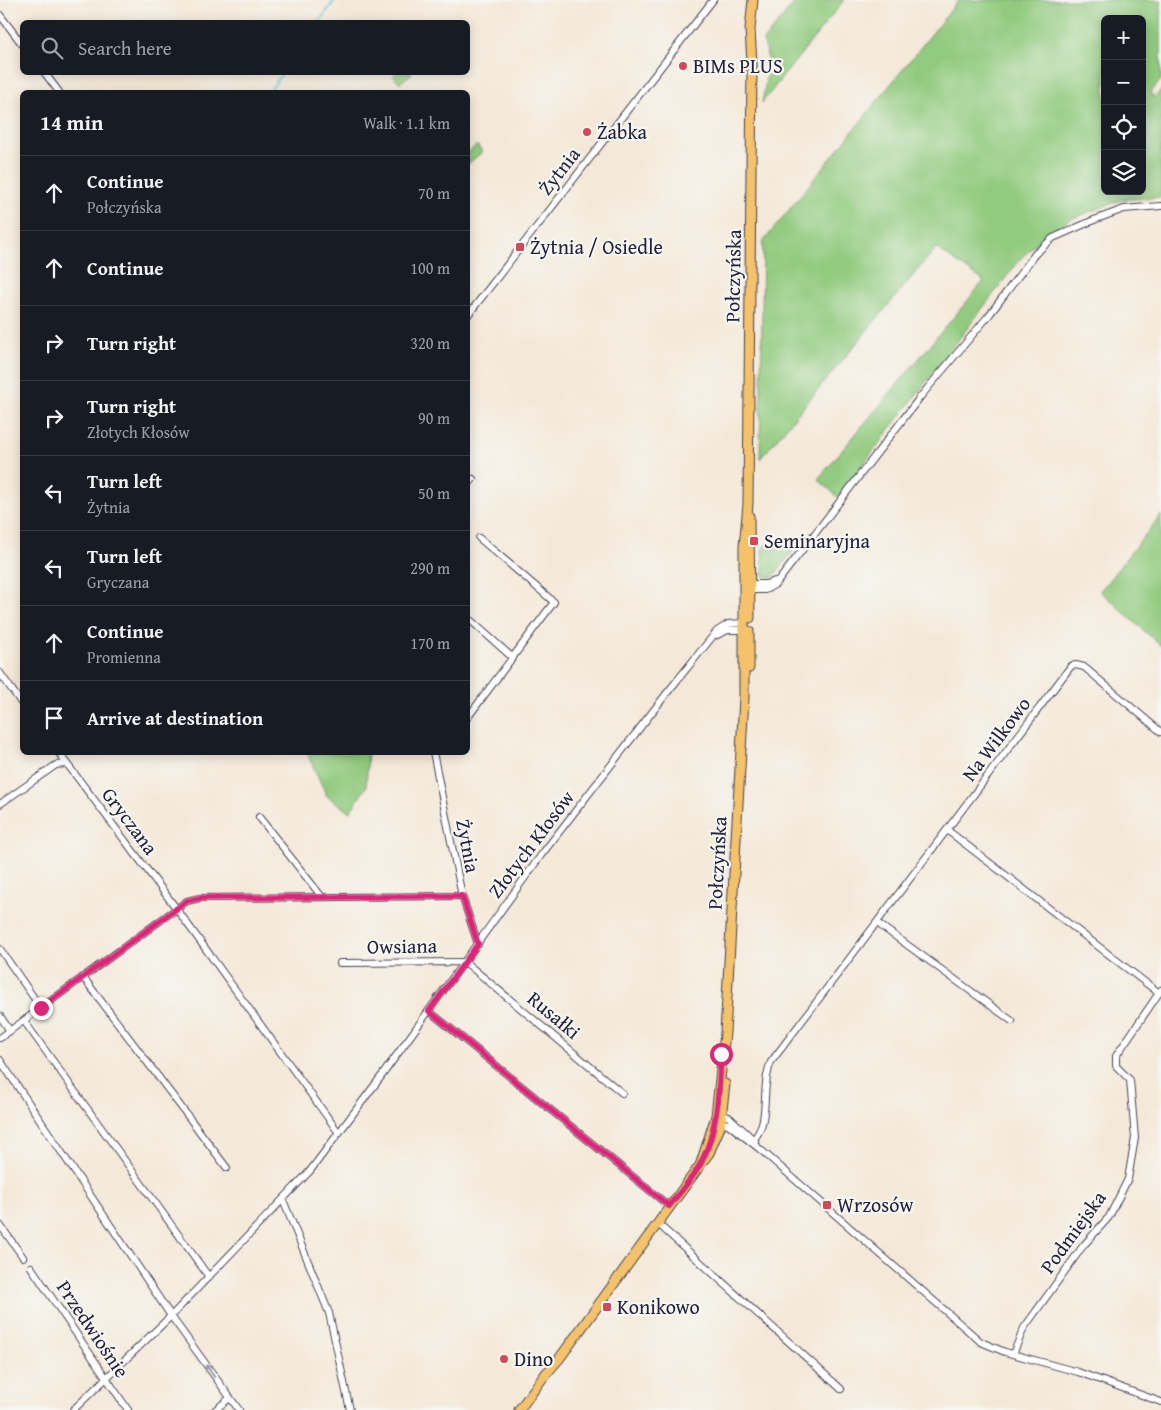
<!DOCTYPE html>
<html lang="en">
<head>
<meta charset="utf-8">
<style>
  :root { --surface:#171b24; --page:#20242c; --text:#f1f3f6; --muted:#9ea1a6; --line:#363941 }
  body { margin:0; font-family:"Gentium Book Plus",serif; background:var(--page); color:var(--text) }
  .controls { position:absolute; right:15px; top:15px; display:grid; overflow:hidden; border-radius:8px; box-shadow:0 2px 12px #0003 }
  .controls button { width:45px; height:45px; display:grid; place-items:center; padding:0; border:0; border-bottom:1px solid var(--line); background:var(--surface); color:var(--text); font:25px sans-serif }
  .stop { position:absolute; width:15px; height:15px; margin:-11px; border:4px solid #db2777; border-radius:50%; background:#fff }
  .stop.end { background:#db2777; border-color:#fff; box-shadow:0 1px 5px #0008 }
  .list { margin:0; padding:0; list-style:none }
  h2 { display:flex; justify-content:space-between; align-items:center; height:65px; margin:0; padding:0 20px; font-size:21px }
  h2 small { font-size:16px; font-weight:400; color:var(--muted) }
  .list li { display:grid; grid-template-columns:32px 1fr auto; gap:15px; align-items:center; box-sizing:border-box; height:75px; padding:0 20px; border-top:1px solid var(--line) }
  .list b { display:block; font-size:19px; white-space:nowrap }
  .list p { margin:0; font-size:16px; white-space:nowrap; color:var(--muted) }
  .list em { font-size:16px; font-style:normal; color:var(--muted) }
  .icon { flex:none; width:28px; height:28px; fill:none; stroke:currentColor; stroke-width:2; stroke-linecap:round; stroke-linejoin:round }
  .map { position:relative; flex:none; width:1161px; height:1410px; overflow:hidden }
  .search { position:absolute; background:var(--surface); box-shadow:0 2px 12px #0003; left:20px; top:20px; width:450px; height:55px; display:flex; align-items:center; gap:12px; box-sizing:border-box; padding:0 18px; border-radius:8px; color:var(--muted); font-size:19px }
  .panel { position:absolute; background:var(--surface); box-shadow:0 2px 12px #0003; left:20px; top:90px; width:450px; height:665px; border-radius:8px }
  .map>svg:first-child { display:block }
  .green { fill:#92cb7f; stroke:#5a765d; fill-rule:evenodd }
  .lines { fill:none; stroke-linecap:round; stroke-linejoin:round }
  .stream { stroke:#5ac4d6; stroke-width:2 }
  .minor-casing { stroke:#424053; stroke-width:8 }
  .major-casing { stroke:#424053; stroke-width:11 }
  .minor { stroke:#fff; stroke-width:6 }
  .major { stroke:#f4c26a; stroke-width:9 }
  .oneway { stroke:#9c9ca7 }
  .route { stroke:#db2777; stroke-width:6 }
  .poi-dot { fill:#d1495b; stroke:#f6f6f2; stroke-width:2 }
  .labels { text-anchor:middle; stroke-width:4.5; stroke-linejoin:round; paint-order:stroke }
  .poi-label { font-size:20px; fill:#22223b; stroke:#f6f6f2; text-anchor:start }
  .street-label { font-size:20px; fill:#22223b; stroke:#f6f6f2 }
</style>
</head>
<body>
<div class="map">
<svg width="1161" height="1410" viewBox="0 0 1161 1410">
  <rect width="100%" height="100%" fill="#f6f6f2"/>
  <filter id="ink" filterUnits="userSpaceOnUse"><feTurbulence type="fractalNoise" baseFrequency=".02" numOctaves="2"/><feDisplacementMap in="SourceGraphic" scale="10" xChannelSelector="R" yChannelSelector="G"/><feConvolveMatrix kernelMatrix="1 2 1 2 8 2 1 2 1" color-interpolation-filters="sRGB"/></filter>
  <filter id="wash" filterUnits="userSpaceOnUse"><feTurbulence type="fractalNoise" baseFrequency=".0096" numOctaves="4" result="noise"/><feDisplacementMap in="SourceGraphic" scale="20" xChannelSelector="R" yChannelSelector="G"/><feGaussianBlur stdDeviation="1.12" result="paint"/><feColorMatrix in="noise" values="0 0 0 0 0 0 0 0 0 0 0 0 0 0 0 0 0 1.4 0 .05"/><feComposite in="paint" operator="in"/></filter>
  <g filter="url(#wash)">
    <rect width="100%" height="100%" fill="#f4e9d8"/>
    <g class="green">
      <path d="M797 0H844L762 103C765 83 772 60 763 41Z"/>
      <path d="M959 0H1161V80L1151 92 1154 98 1161 90V197L1121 200 1071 219 1048 233 1021 258 838 497 818 479 984 281 936 248 760 459 763 242ZM1105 19H1142V191H1105Z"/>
      <polygon points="396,73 396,72 412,73 400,83 393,76"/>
      <polygon points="477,145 482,152 468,164 468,153"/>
      <polygon points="1161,515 1161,646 1100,591"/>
      <polygon points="771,539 796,547 773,577 764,576 762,550"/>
      <polygon points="307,753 368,753 366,787 350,812 327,796"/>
    </g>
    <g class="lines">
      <g class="stream">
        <polyline points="319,22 335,0"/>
        <polyline points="269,92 283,72"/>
      </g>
    </g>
  </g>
  <g filter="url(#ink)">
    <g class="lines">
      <defs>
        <g id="minor">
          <polyline points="0,15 22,44"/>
          <polyline points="44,72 59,92"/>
          <polyline points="468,315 713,0"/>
          <polyline points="468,485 473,479"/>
          <polyline points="750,584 765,584 775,581"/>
          <polyline points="750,590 765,590 776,584 921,396 990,314 1035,254 1053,238 1094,220 1124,209 1161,206"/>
          <polyline points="468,618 513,658"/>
          <polyline points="717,635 728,630 743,630"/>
          <polyline points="0,673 22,704"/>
          <polyline points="468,717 554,602 479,538"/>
          <polyline points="58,752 176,908 339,1133"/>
          <polyline points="433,752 462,896 478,944"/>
          <polyline points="0,804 56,765 66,764"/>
          <polyline points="259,817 322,897"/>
          <polyline points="947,830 1159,993"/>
          <polyline points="877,923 1012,1021"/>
          <polyline points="0,949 41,1008"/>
          <polyline points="340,963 465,962 622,1093"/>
          <polyline points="83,977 227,1168"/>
          <polyline points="429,1011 669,1206"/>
          <polyline points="0,1016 10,1031"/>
          <polyline points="24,1021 209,1277"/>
          <polyline points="0,1038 187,901 200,898 462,896"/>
          <polyline points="0,1060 171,1316 239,1410"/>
          <polyline points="717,1113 729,1117 755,1141"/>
          <polyline points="717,1121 728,1124 761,1150 981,1342 1005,1352 1078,1372 1161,1402"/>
          <path d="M754 1139C771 1120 760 1087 771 1062L1071 666 1076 665 1084 667 1161 732"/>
          <polyline points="283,1200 329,1313 350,1410"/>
          <polyline points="657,1223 841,1389"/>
          <polyline points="0,1225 23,1257"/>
          <polyline points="31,1267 128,1410"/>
          <polyline points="1013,1354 1024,1328 1083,1246 1109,1217 1128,1179 1135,1138 1130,1080 1116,1066 1116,1056 1161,990"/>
          <polyline points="73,1410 171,1316 310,1171 383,1074 542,854 667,693 717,631 728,624 743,623"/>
          <polyline points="215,1410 230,1398"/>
        </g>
        <g id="major">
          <polyline points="749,516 750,618"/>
          <polyline points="749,668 749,631"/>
          <polyline points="701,1163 716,1116 725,1033 744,698 744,547 748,504 752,64 750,29 753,0"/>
          <polyline points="545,1375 559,1359 709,1153 720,1127 725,1084"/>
          <polyline points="519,1410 547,1372"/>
        </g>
      </defs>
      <use href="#minor" class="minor-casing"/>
      <use href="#major" class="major-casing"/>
      <use href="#minor" class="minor"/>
      <use href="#major" class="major"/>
    </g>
    <defs><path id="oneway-shaft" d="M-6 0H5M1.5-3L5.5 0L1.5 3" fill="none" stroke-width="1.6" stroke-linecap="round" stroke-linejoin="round" transform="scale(1.25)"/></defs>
    <use class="oneway" href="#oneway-shaft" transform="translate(210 1371) rotate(-125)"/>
  </g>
  <g class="lines" filter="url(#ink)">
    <path class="route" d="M41 1008 187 901 200 898 462 896 478 944 429 1011 669 1206C680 1192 693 1178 701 1163 718 1130 719 1090 721 1054"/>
  </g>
  <g class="poi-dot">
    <circle cx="683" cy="66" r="5"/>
    <circle cx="587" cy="132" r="5"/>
    <rect x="515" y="242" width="10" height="10" rx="2.5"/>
    <rect x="749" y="536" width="10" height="10" rx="2.5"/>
    <rect x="822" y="1200" width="10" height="10" rx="2.5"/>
    <rect x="602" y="1302" width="10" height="10" rx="2.5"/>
    <circle cx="504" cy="1359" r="5"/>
  </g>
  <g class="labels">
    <g class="poi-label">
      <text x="693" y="73">BIMs PLUS</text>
      <text x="597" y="139">Żabka</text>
      <text x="530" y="254">Żytnia / Osiedle</text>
      <text x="764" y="548">Seminaryjna</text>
      <text x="837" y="1212">Wrzosów</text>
      <text x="617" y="1314">Konikowo</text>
      <text x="514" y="1366">Dino</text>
    </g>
    <g class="street-label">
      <text transform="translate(559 171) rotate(-52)" y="7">Żytnia</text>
      <text transform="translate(733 276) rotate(-89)" y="7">Połczyńska</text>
      <text transform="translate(996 739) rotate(-53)" y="7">Na Wilkowo</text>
      <text transform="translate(130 821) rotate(53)" y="7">Gryczana</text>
      <text transform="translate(531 844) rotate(-53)" y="7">Złotych Kłosów</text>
      <text transform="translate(468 846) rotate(79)" y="7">Żytnia</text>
      <text transform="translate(717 863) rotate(-87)" y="7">Połczyńska</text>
      <text transform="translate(402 946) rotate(-1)" y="7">Owsiana</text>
      <text transform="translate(554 1015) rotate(40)" y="7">Rusałki</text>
      <text transform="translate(1073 1232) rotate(-54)" y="7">Podmiejska</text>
      <text transform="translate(93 1329) rotate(56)" y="7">Przedwiośnie</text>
    </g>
  </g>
</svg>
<div class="controls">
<button>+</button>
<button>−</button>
<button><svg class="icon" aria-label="locate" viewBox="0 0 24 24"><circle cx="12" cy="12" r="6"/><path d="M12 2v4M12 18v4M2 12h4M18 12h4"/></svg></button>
<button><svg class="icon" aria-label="layers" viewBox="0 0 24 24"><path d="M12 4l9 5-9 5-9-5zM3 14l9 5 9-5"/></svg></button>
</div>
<div class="stop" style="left:721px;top:1054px"></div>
<div class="stop end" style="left:41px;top:1008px"></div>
<div class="search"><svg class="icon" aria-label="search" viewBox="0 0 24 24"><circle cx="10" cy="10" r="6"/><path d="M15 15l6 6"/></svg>Search here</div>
<section class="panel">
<h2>14 min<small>Walk · 1.1 km</small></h2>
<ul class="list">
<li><svg class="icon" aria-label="ahead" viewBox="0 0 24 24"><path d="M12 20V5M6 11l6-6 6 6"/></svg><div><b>Continue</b><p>Połczyńska</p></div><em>70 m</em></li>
<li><svg class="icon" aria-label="ahead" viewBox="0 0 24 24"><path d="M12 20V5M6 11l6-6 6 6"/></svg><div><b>Continue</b></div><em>100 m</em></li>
<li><svg class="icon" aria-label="right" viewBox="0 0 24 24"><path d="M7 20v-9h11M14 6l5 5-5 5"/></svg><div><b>Turn right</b></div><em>320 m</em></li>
<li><svg class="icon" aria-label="right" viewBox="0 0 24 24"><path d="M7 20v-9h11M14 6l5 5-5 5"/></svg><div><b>Turn right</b><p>Złotych Kłosów</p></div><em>90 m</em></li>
<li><svg class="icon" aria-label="left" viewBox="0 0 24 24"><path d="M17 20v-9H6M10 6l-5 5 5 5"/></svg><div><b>Turn left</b><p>Żytnia</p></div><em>50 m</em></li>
<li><svg class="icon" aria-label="left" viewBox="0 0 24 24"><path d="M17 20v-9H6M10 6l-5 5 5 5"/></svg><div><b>Turn left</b><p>Gryczana</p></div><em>290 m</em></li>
<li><svg class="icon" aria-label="ahead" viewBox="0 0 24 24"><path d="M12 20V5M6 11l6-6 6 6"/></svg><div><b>Continue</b><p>Promienna</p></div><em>170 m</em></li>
<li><svg class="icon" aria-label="arrive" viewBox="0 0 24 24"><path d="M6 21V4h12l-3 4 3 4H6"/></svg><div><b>Arrive at destination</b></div></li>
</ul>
</section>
</div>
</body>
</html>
